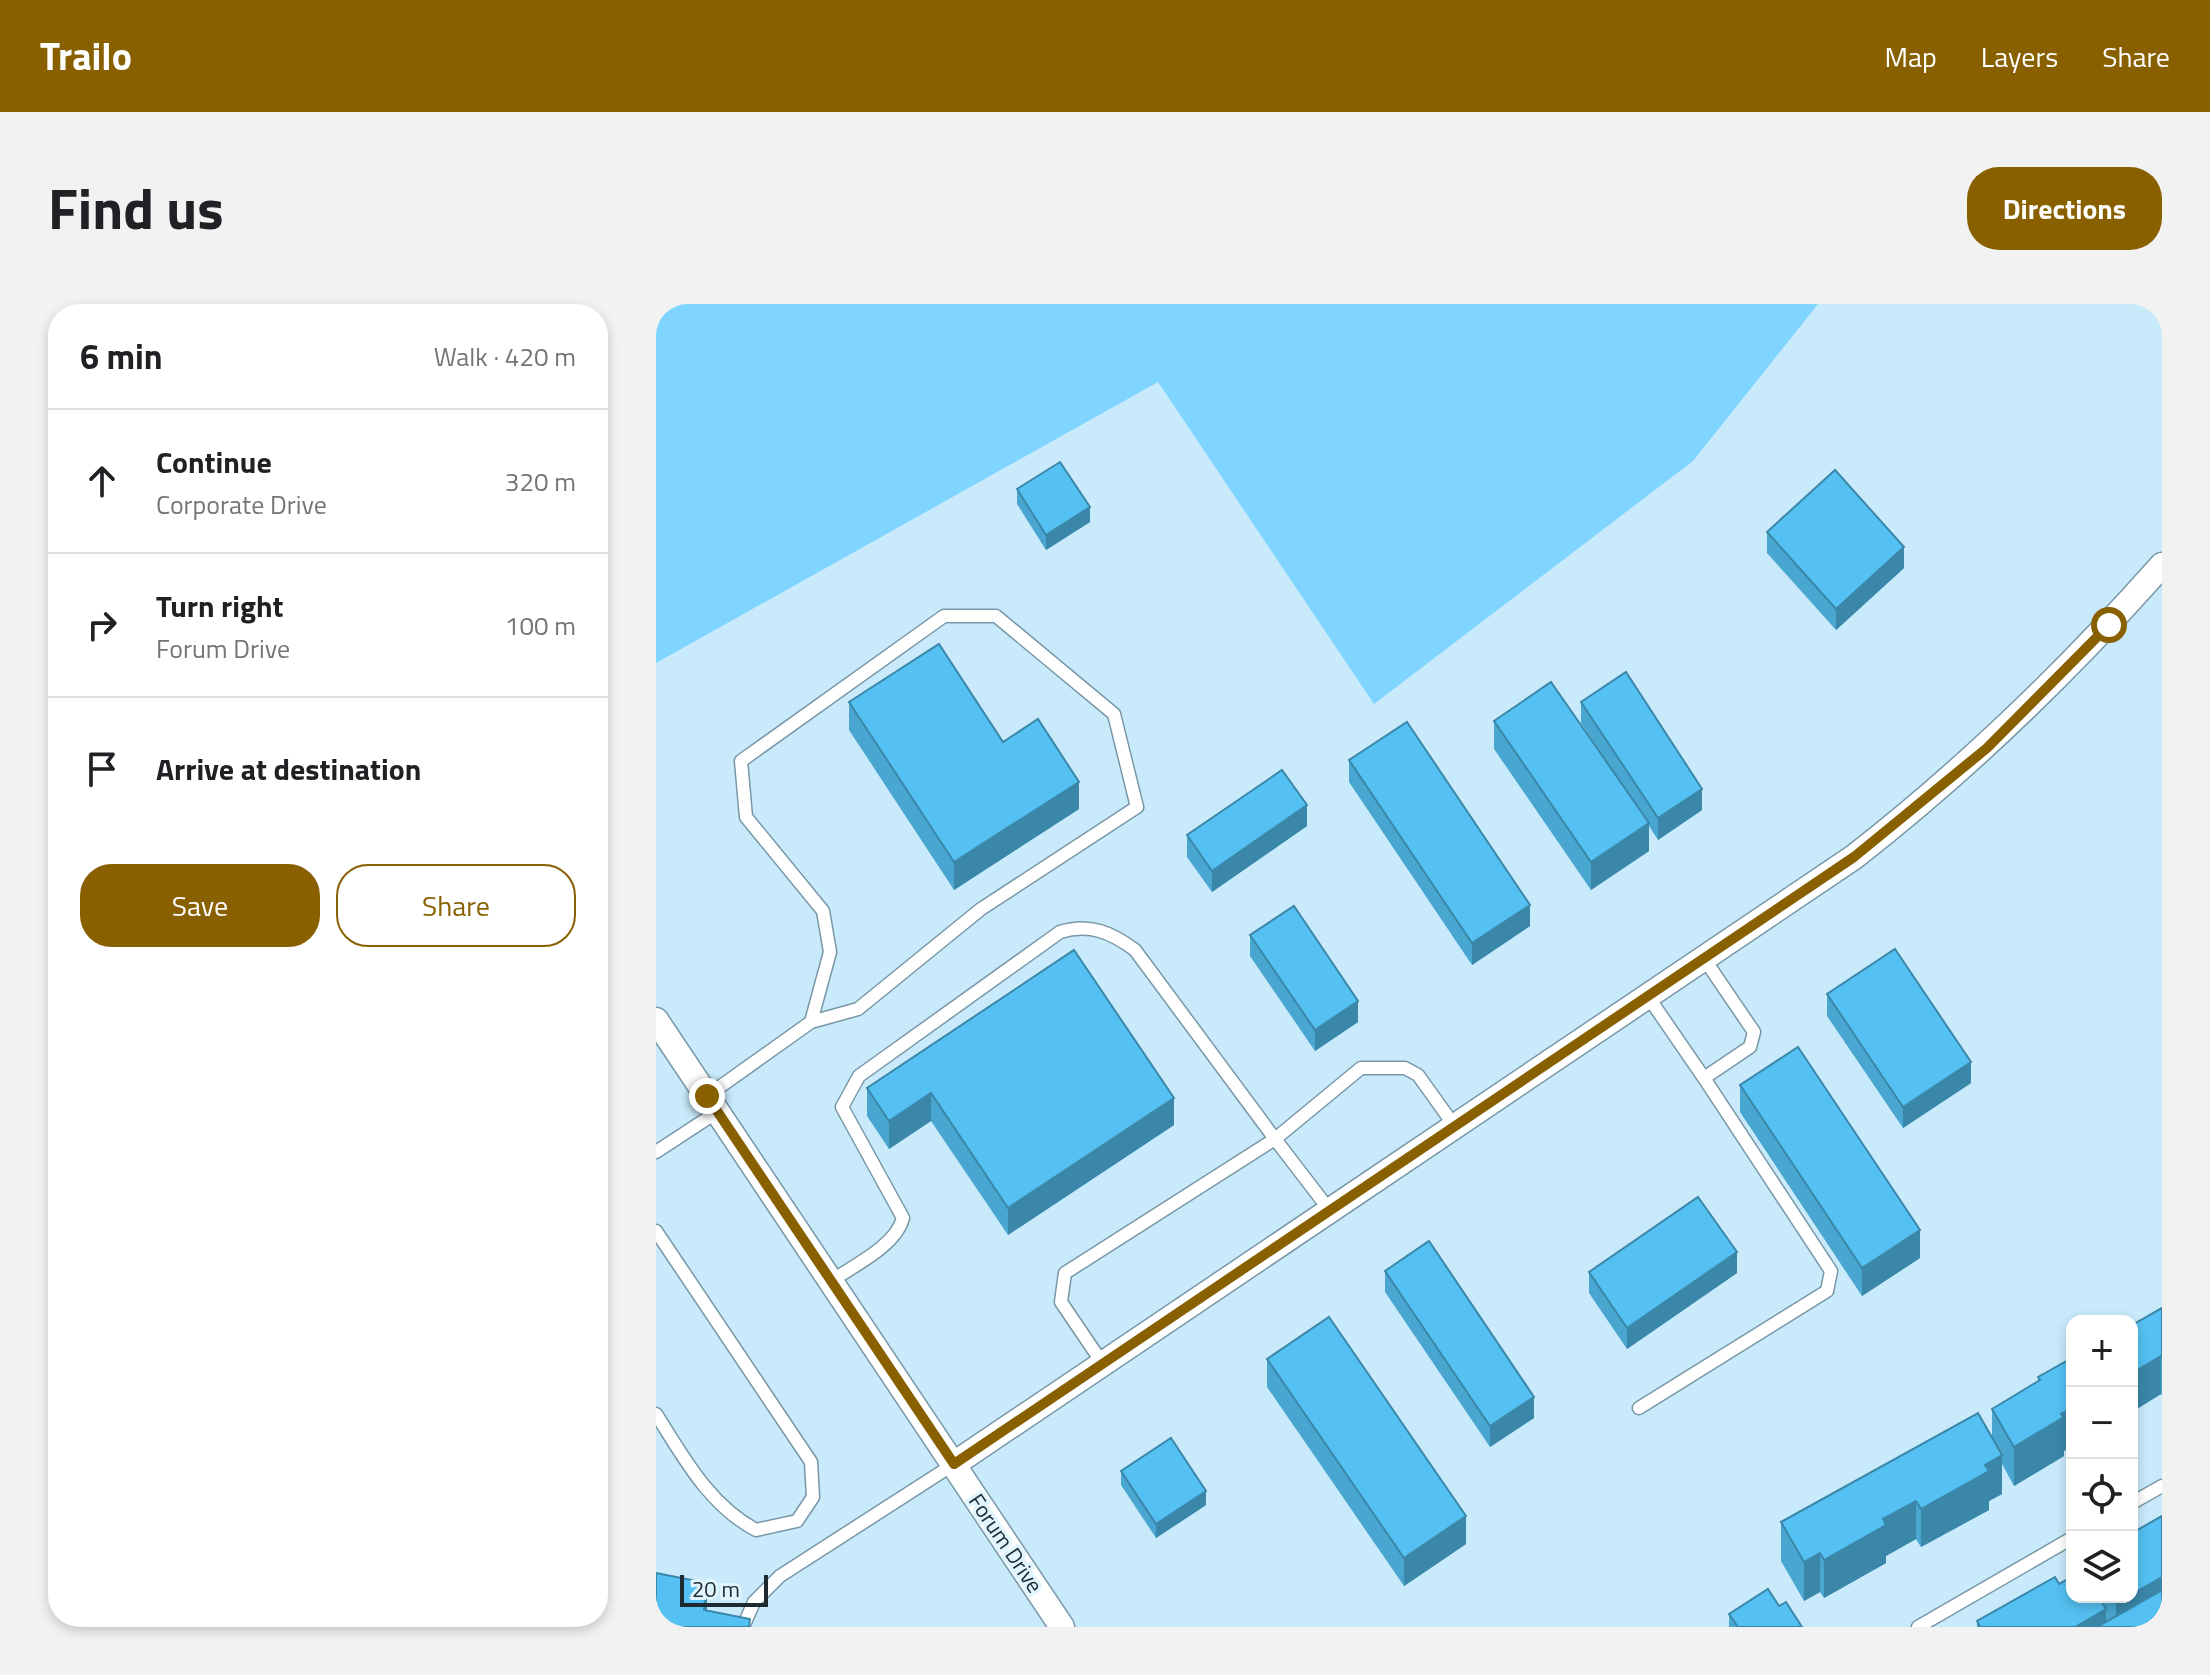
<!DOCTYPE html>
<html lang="en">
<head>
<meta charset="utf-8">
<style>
  :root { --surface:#fff; --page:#f2f2f2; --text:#202124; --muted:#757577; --line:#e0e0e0; --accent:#886000 }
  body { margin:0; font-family:"Titillium Web",sans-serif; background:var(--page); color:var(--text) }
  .controls { position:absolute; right:24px; bottom:24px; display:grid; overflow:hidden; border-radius:16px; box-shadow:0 4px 12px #0003 }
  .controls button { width:72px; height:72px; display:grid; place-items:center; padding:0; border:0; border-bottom:2px solid var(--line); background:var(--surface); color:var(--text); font:40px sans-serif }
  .scale { position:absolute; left:24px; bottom:20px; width:88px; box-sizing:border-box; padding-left:8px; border:4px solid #1d2a30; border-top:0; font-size:22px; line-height:28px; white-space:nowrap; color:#1d2a30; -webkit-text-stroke:6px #e1f5ff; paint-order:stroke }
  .stop { position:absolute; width:24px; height:24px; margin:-18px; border:6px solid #886000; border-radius:50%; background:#fff }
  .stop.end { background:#886000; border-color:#fff; box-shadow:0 2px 8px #0008 }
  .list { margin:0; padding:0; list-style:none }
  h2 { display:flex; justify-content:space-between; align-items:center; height:104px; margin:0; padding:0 32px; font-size:34px }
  h2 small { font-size:26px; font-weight:400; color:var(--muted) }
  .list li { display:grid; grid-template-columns:52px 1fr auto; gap:24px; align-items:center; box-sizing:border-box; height:144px; padding:0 32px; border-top:2px solid var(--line) }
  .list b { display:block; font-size:30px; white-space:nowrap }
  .list p { margin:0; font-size:26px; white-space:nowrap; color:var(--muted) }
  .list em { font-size:26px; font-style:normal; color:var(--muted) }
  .actions { display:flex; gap:16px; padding:24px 32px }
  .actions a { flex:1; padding:18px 0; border:2px solid var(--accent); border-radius:32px; text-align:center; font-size:28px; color:var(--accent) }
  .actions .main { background:var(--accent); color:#fff }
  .icon { flex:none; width:44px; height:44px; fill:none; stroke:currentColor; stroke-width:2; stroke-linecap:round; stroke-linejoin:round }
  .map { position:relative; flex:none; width:1506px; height:1323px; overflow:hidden; border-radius:32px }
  header { display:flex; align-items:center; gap:48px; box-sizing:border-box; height:112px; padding:0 40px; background:var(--accent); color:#fff }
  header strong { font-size:38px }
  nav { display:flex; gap:44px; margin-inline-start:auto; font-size:28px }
  .intro { display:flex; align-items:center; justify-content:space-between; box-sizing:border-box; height:192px; padding:0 48px }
  h1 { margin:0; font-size:56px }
  .button { padding:20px 36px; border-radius:32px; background:var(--accent); color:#fff; font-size:28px; font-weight:700 }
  main { display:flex; gap:48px; padding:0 48px }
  aside { flex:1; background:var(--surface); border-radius:32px; box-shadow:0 4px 12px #0003 }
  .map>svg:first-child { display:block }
  .green { fill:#7fd5ff }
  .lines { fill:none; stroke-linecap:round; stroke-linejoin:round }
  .service-casing { stroke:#7897a7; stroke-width:15 }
  .minor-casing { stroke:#7897a7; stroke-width:27 }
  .service { stroke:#fff; stroke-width:12 }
  .minor { stroke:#fff; stroke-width:24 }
  .wall { fill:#48a6d0 }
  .shaded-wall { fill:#3b87a9 }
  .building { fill:#54c1f2; stroke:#3b87a9; stroke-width:2 }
  .route { stroke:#886000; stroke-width:10 }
  .labels { text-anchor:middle; stroke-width:7; stroke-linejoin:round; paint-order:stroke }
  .street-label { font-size:22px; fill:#1d2a30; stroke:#e1f5ff }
</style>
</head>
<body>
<header>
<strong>Trailo</strong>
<nav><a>Map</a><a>Layers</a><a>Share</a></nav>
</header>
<div class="intro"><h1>Find us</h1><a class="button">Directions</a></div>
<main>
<aside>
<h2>6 min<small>Walk · 420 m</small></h2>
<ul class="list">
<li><svg class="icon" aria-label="ahead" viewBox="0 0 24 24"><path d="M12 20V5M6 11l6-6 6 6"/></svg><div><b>Continue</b><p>Corporate Drive</p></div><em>320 m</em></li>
<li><svg class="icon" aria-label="right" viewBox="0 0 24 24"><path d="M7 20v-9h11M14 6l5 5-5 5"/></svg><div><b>Turn right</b><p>Forum Drive</p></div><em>100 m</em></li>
<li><svg class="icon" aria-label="arrive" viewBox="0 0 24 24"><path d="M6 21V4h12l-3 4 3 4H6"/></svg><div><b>Arrive at destination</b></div></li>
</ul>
<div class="actions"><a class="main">Save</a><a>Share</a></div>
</aside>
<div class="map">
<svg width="1506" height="1323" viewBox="0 0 1506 1323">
  <rect width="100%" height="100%" fill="#c9eafb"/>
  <polygon class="green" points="0,0 1162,0 1037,157 718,400 502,78 0,359"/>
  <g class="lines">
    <defs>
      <g id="service">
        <polyline points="993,694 1048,774 1094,743 1098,728 1049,656"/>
        <polyline points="51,792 155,718 174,648 167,607 90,513 85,457 288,312 340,312 458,410 481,503 325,605 202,705 155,718"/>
        <polyline points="0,848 61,808"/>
        <path d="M0 927 155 1158 157 1193 141 1217 100 1226C53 1201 28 1154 0 1110"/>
        <path d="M175 977C197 962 240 942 247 914L186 803 203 772 404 628C433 619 455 628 479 646L619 835 705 764H749L762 771 800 824"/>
        <polyline points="447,1060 405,998 409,969 619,835 675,908"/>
        <polyline points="983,1104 1171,987 1175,967 1048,774"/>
        <polyline points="1476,1199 1506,1182"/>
        <polyline points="87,1323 98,1298 124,1272 298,1160"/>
        <polyline points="1262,1323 1416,1234"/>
      </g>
      <g id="minor">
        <polyline points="0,716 406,1323"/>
        <path d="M298 1160 1198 553C1311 465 1411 368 1506 261"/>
      </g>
    </defs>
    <use href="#service" class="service-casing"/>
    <use href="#minor" class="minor-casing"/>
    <use href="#service" class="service"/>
    <use href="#minor" class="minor"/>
  </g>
  <g class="wall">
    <polygon points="361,185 434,218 390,246 361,200"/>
    <polygon points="1111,228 1248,264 1180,326 1111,249"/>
    <polygon points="193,398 347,438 423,505 298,586 193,426"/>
    <polygon points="925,398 1046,506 1002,536 993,522 993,547 935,586 838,445 838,417 959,470 925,419"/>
    <polygon points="693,456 874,622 816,661 693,478"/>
    <polygon points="651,522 556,588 531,553 531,531"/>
    <polygon points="594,631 702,718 659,747 594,652"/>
    <polygon points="418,646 518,821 352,931 275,817 233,845 211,812 211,784"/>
    <polygon points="1171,690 1315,779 1247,824 1171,712"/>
    <polygon points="1084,781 1264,954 1206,992 1084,808"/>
    <polygon points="729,967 878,1114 834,1143 729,988"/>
    <polygon points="933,968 1081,969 971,1045 933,989"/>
    <polygon points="1506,1004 1506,1091 1505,1090 1476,1108"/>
    <polygon points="611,1055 810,1240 748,1282 611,1083"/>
    <polygon points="1382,1073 1408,1147 1408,1152 1358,1182 1346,1160 1346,1190 1333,1197 1333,1206 1265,1243 1260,1235 1230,1252 1230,1259 1168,1294 1164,1288 1148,1297 1125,1257 1125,1218 1336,1134 1336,1105 1382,1078"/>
    <polygon points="465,1167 550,1201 500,1234 465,1181"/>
    <polygon points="1403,1280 1416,1293 1476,1293 1506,1323 1321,1323 1321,1317"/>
    <polygon points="1123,1302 1146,1323 1073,1323 1073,1310"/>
  </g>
  <g class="shaded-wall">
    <polygon points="434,203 434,218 390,246 390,231"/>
    <polygon points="1248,243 1248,264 1180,326 1180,305"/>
    <polygon points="423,478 423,505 298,586 298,558"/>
    <polygon points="1046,485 1046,506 1002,536 1002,514"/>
    <polygon points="651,501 651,522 556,588 556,567"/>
    <polygon points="993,519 993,547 935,586 935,558"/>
    <polygon points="874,601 874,622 816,661 816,639"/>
    <polygon points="702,697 702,718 659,747 659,726"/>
    <polygon points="1315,758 1315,779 1247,824 1247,803"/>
    <polygon points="275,789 275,817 233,845 233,817"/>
    <polygon points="518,794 518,821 352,931 352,904"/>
    <polygon points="1264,926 1264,954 1206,992 1206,964"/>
    <polygon points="1081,948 1081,969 971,1045 971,1024"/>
    <polygon points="1505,1052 1505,1090 1476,1108 1476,1069"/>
    <polygon points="878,1093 878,1114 834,1143 834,1122"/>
    <polygon points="1416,1104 1416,1143 1408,1147 1408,1152 1358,1182 1358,1143"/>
    <polygon points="1346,1151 1346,1190 1333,1197 1333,1206 1265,1243 1265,1205 1329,1161"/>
    <polygon points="550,1187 550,1201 500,1234 500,1220"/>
    <polygon points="1260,1197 1260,1235 1230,1252 1230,1259 1168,1294 1168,1256 1227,1215"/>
    <polygon points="810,1212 810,1240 748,1282 748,1254"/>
    <polygon points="1164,1249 1164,1288 1148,1297 1148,1258"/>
    <polygon points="1506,1273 1506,1312 1460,1323 1460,1299 1471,1293 1476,1293 1476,1290"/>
    <polygon points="51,1279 51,1306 48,1306"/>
    <polygon points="1450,1305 1450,1323 1419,1323"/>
  </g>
  <g class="building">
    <polygon points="404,158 434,203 390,231 361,185"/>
    <polygon points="1179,166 1248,243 1180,305 1111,228"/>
    <polygon points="283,340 347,438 382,415 423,478 298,558 193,398"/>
    <polygon points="970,368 1046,485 1002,514 925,398"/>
    <polygon points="895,378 993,519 935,558 838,417"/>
    <polygon points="751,418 874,601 816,639 693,456"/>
    <polygon points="626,466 651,501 556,567 531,531"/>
    <polygon points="638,602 702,697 659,726 594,631"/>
    <polygon points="1239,645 1315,758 1247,803 1171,690"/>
    <polygon points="418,646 518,794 352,904 275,789 233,817 211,784"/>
    <polygon points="1142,743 1264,926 1206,964 1084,781"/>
    <polygon points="1042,893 1081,948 971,1024 933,968"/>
    <polygon points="773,937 878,1093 834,1122 729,967"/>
    <polygon points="1506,1004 1506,1052 1505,1052 1476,1069 1476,1021"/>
    <polygon points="673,1013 810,1212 748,1254 611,1055"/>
    <polygon points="1416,1054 1416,1104 1405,1110 1408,1113 1358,1143 1336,1105 1384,1076 1382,1073"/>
    <polygon points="1322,1109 1346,1151 1329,1161 1333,1167 1265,1205 1260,1197 1227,1215 1230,1221 1168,1256 1164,1249 1148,1258 1125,1218"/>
    <polygon points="515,1134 550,1187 500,1220 465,1167"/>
    <polygon points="1506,1212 1506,1273 1476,1290 1476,1229"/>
    <polygon points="0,1269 51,1279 48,1306 94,1315 93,1323 0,1323"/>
    <polygon points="1399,1273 1403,1280 1416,1273 1416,1293 1443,1293 1450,1305 1419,1323 1324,1323 1321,1317"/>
    <polygon points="1112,1285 1123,1302 1130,1298 1146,1323 1082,1323 1073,1310"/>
    <polygon points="1506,1286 1506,1323 1441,1323"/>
    <polygon points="1456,1293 1471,1293 1460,1299"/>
  </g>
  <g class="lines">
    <polyline class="route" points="51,792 298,1160 1198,553 1331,444 1453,321"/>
  </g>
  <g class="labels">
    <g class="street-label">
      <text transform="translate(350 1239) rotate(56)" y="8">Forum Drive</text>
    </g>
  </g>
</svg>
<div class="controls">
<button>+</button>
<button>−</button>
<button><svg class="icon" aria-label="locate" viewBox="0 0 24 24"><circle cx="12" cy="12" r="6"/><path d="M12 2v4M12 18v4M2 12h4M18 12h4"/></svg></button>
<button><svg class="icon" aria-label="layers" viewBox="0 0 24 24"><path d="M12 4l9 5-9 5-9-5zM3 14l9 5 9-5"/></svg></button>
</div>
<div class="scale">20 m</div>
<div class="stop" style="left:1453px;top:321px"></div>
<div class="stop end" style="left:51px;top:792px"></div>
</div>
</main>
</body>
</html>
